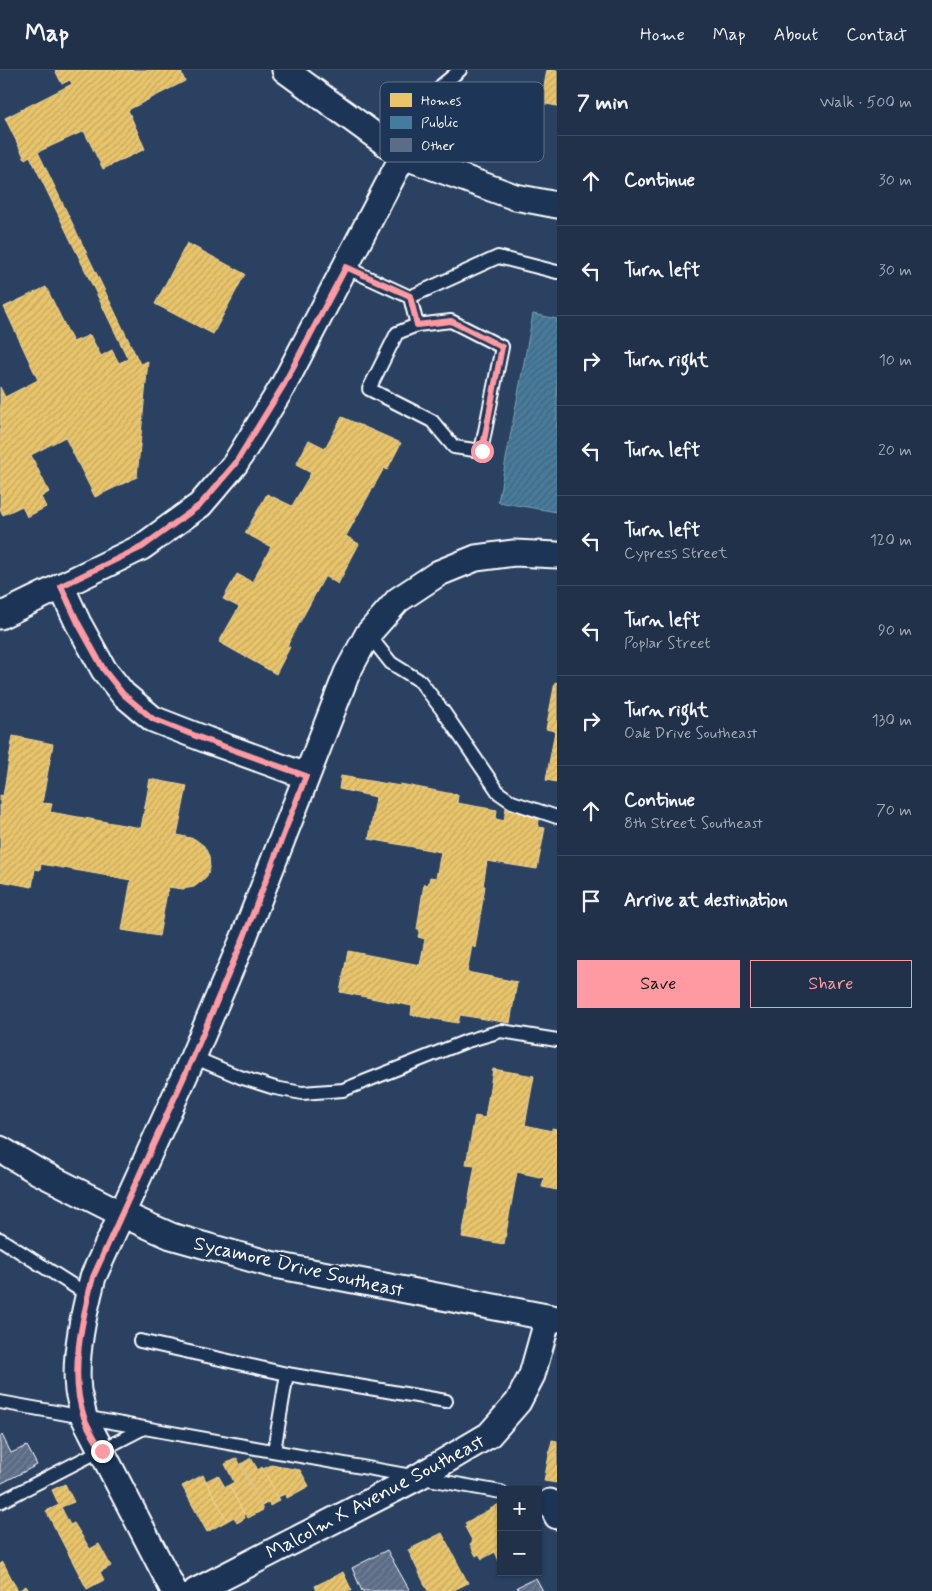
<!DOCTYPE html>
<html lang="en">
<head>
<meta charset="utf-8">
<style>
  :root { --surface:#203149; --page:#283950; --text:#f1f3f6; --muted:#a2a9b4; --line:#3d4c61; --accent:#ff9aa2 }
  body { margin:0; font-family:Mynerve,sans-serif; background:var(--page); color:var(--text) }
  .controls { position:absolute; right:15px; bottom:15px; display:grid; overflow:hidden; border-radius:0px; box-shadow:0 1px 4px #0004 }
  .controls button { width:45px; height:45px; display:grid; place-items:center; padding:0; border:0; border-bottom:1px solid var(--line); background:var(--surface); color:var(--text); font:25px sans-serif }
  .stop { position:absolute; width:15px; height:15px; margin:-11px; border:4px solid #ff9aa2; border-radius:50%; background:#fff }
  .stop.end { background:#ff9aa2; border-color:#fff; box-shadow:0 1px 5px #0008 }
  .list { margin:0; padding:0; list-style:none }
  h2 { display:flex; justify-content:space-between; align-items:center; height:65px; margin:0; padding:0 20px; font-size:21px }
  h2 small { font-size:16px; font-weight:400; color:var(--muted) }
  .list li { display:grid; grid-template-columns:32px 1fr auto; gap:15px; align-items:center; box-sizing:border-box; height:90px; padding:0 20px; border-top:1px solid var(--line) }
  .list b { display:block; font-size:19px; white-space:nowrap }
  .list p { margin:0; font-size:16px; white-space:nowrap; color:var(--muted) }
  .list em { font-size:16px; font-style:normal; color:var(--muted) }
  .actions { display:flex; gap:10px; padding:15px 20px }
  .actions a { flex:1; padding:11px 0; border:1px solid var(--accent); border-radius:0px; text-align:center; font-size:18px; color:var(--accent) }
  .actions .main { background:var(--accent); color:#111 }
  .icon { flex:none; width:28px; height:28px; fill:none; stroke:currentColor; stroke-width:2; stroke-linecap:round; stroke-linejoin:round }
  .map { position:relative; flex:none; width:557px; height:1521px; overflow:hidden }
  header { display:flex; align-items:center; gap:30px; box-sizing:border-box; height:70px; padding:0 25px; background:var(--surface); border-bottom:1px solid var(--line) }
  header strong { font-size:24px }
  nav { display:flex; gap:28px; margin-inline-start:auto; font-size:18px }
  main { display:flex }
  aside { flex:1; background:var(--surface) }
  .map>svg:first-child { display:block }
  .homes { fill:url(#homes-hatch); stroke:#f0d697 }
  .public { fill:url(#public-hatch); stroke:#7da3ba }
  .building { fill:url(#building-hatch); stroke:#fff }
  .lines { fill:none; stroke-linecap:round; stroke-linejoin:round }
  .service-casing { stroke:#fff; stroke-width:16 }
  .minor-casing { stroke:#fff; stroke-width:29 }
  .service { stroke:#1d3557; stroke-width:12 }
  .minor { stroke:#1d3557; stroke-width:25 }
  .route { stroke:#ff9aa2; stroke-width:6 }
  .labels { text-anchor:middle; stroke-width:5; stroke-linejoin:round; paint-order:stroke }
  .street-label { font-size:20px; fill:#fff; stroke:#1d3557 }
  .key { fill:#1d3557; stroke:#617289; stroke-width:1 }
  .key-label { font-size:14px; fill:#fff }
</style>
</head>
<body>
<header>
<strong>Map</strong>
<nav><a>Home</a><a>Map</a><a>About</a><a>Contact</a></nav>
</header>
<main>
<div class="map">
<svg width="557" height="1521" viewBox="0 0 557 1521">
  <defs>
    <pattern id="homes-hatch" width="6" height="6" patternUnits="userSpaceOnUse" patternTransform="scale(1.25)"><rect width="6" height="6" fill="#e9c46a"/><path d="M-1 1l2-2M0 6l6-6M5 7l2-2" fill="none" stroke="#c2a662"/></pattern>
    <pattern id="public-hatch" width="6" height="6" patternUnits="userSpaceOnUse" patternTransform="scale(1.25)"><rect width="6" height="6" fill="#457b9d"/><path d="M-1 1l2-2M0 6l6-6M5 7l2-2" fill="none" stroke="#486474"/></pattern>
    <pattern id="building-hatch" width="6" height="6" patternUnits="userSpaceOnUse" patternTransform="scale(1.25)"><rect width="6" height="6" fill="#5b6c86"/><path d="M-1 1l2-2M0 6l6-6M5 7l2-2" fill="none" stroke="#748298"/></pattern>
  </defs>
  <rect width="100%" height="100%" fill="#2a4161"/>
  <filter id="ink" filterUnits="userSpaceOnUse"><feTurbulence type="fractalNoise" baseFrequency=".02" numOctaves="2"/><feDisplacementMap in="SourceGraphic" scale="10" xChannelSelector="R" yChannelSelector="G"/><feConvolveMatrix kernelMatrix="1 2 1 2 8 2 1 2 1" color-interpolation-filters="sRGB"/></filter>
  <g filter="url(#ink)">
    <g class="homes">
      <polygon points="55,0 180,0 185,11 128,40 145,79 103,99 84,61 38,82 140,294 148,291 137,407 95,427 65,367 31,385 49,422 41,427 46,437 27,447 22,436 3,445 0,439 0,317 5,327 38,310 4,237 46,217 73,272 90,265 101,286 112,280 119,293 128,289 30,86 25,89 5,48 72,14 70,10 62,14"/>
      <polygon points="547,0 557,0 557,36 541,33"/>
      <polygon points="187,173 245,204 213,264 155,234"/>
      <polygon points="342,347 401,373 387,400 384,398 346,466 359,474 338,514 325,506 287,576 290,577 276,604 219,572 239,537 223,529 237,504 252,512 271,477 245,463 267,424 292,436 311,403 296,395 309,370 325,378"/>
      <polygon points="555,612 557,613 557,712 546,710 555,661 546,659"/>
      <polygon points="13,666 53,674 42,733 52,734 50,742 141,758 150,709 187,716 177,765 195,769 204,776 209,786 210,798 206,808 194,817 183,819 168,817 159,866 122,860 131,810 41,794 40,800 35,799 32,817 0,811 0,725 3,726"/>
      <polygon points="341,706 400,716 400,714 458,725 457,733 497,740 496,749 504,751 506,737 540,743 538,757 545,758 537,799 487,791 483,816 485,816 475,878 472,876 467,902 517,912 510,953 460,945 458,953 411,945 412,936 340,922 348,881 420,895 425,869 418,867 420,859 417,859 424,814 428,815 430,807 436,808 441,782 369,769 376,727 339,719"/>
      <polygon points="493,999 534,1006 525,1055 552,1061 552,1058 557,1059 557,1120 542,1117 544,1108 517,1102 504,1174 462,1167 475,1095 466,1094 475,1046 485,1048"/>
      <polygon points="552,1370 557,1371 557,1413 544,1411"/>
      <polygon points="237,1388 263,1440 248,1448 246,1444 244,1444 229,1415 234,1412 225,1394"/>
      <polygon points="251,1388 258,1400 262,1397 280,1430 270,1436 269,1432 262,1436 241,1394"/>
      <polygon points="271,1395 300,1400 309,1416 287,1428 285,1424 278,1427 263,1399"/>
      <polygon points="203,1405 227,1451 207,1462 182,1416"/>
      <polygon points="218,1405 225,1417 229,1415 244,1444 245,1448 237,1453 234,1447 227,1451 206,1411"/>
      <polygon points="65,1414 74,1432 61,1437 70,1455 74,1453 90,1479 99,1474 111,1496 100,1502 104,1510 87,1519 46,1441 59,1435 52,1420"/>
      <polygon points="501,1433 501,1490 499,1491 495,1482 482,1489 479,1484 476,1486 470,1474 473,1472 465,1457 467,1456 465,1453"/>
      <polygon points="442,1463 468,1513 452,1521 428,1521 408,1480"/>
      <polygon points="3,1492 18,1521 26,1516 29,1521 0,1521 0,1494"/>
      <polygon points="343,1502 352,1521 317,1521 315,1516"/>
    </g>
    <polygon class="public" points="533,244 557,249 557,442 498,432"/>
    <g class="building">
      <polygon points="2,1365 11,1383 27,1376 37,1395 0,1414 0,1366"/>
      <polygon points="387,1480 410,1521 362,1521 352,1498"/>
      <polygon points="536,1508 543,1521 519,1521 517,1517"/>
    </g>
    <g class="lines">
      <defs>
        <g id="service">
          <polyline points="403,86 442,15 460,0"/>
          <polyline points="345,197 410,227 498,187 557,202"/>
          <polyline points="410,227 417,255 397,263 369,319 432,351 454,377 481,381 502,277 451,251 417,255"/>
          <polyline points="368,564 391,593 420,611 443,641 499,723 512,732 557,747"/>
          <polyline points="193,987 240,1007 275,1018 302,1023 343,1020 467,971 501,961 557,970"/>
          <polyline points="0,1169 88,1225"/>
          <polyline points="140,1271 287,1304 446,1331"/>
          <polyline points="0,1332 501,1422"/>
          <polyline points="274,1381 287,1304"/>
          <polyline points="0,1432 144,1358"/>
        </g>
        <g id="minor">
          <polyline points="285,0 403,86 515,127 557,135"/>
          <polyline points="61,516 78,553 104,600 123,624 153,649 207,670 306,706"/>
          <polyline points="0,546 142,477 200,435 235,394 283,316 403,86"/>
          <polyline points="0,1079 37,1101 122,1144 171,1166 270,1194 557,1249"/>
          <polyline points="550,1432 557,1446"/>
          <path d="M174 1521 84 1347C82 1339 80 1330 78 1321 74 1285 84 1242 93 1207L193 987 244 867 347 603 368 564 398 530 439 503 476 488 514 483 557 485"/>
          <polyline points="196,1521 418,1407 489,1365 518,1332 532,1305 548,1248"/>
        </g>
      </defs>
      <use href="#service" class="service-casing"/>
      <use href="#minor" class="minor-casing"/>
      <use href="#service" class="service"/>
      <use href="#minor" class="minor"/>
    </g>
  </g>
  <g class="lines" filter="url(#ink)">
    <path class="route" d="M102 1381C96 1370 88 1359 84 1347 69 1305 82 1249 93 1207L193 987 244 867 306 706 206 670 153 649 123 624 104 600 78 553 61 516 142 477 200 435 235 394 283 316 346 197 410 226 417 255 451 251 502 277 482 381"/>
  </g>
  <g class="labels">
    <g class="street-label">
      <text transform="translate(299 1196) rotate(13)" y="7">Sycamore Drive Southeast</text>
      <text transform="translate(375 1426) rotate(-28)" y="7">Malcolm X Avenue Southeast</text>
    </g>
  </g>
  <rect x="380" y="12" width="164" height="80" rx="8" class="key"/>
  <rect x="390" y="23" width="22" height="14" fill="#e9c46a"/>
  <rect x="390" y="46" width="22" height="13" fill="#457b9d"/>
  <rect x="390" y="68" width="22" height="14" fill="#5b6c86"/>
  <g class="key-label">
    <text x="421" y="35">Homes</text>
    <text x="421" y="57">Public</text>
    <text x="421" y="80">Other</text>
  </g>
</svg>
<div class="controls">
<button>+</button>
<button>−</button>
</div>
<div class="stop" style="left:482px;top:381px"></div>
<div class="stop end" style="left:102px;top:1381px"></div>
</div>
<aside>
<h2>7 min<small>Walk · 500 m</small></h2>
<ul class="list">
<li><svg class="icon" aria-label="ahead" viewBox="0 0 24 24"><path d="M12 20V5M6 11l6-6 6 6"/></svg><div><b>Continue</b></div><em>30 m</em></li>
<li><svg class="icon" aria-label="left" viewBox="0 0 24 24"><path d="M17 20v-9H6M10 6l-5 5 5 5"/></svg><div><b>Turn left</b></div><em>30 m</em></li>
<li><svg class="icon" aria-label="right" viewBox="0 0 24 24"><path d="M7 20v-9h11M14 6l5 5-5 5"/></svg><div><b>Turn right</b></div><em>10 m</em></li>
<li><svg class="icon" aria-label="left" viewBox="0 0 24 24"><path d="M17 20v-9H6M10 6l-5 5 5 5"/></svg><div><b>Turn left</b></div><em>20 m</em></li>
<li><svg class="icon" aria-label="left" viewBox="0 0 24 24"><path d="M17 20v-9H6M10 6l-5 5 5 5"/></svg><div><b>Turn left</b><p>Cypress Street</p></div><em>120 m</em></li>
<li><svg class="icon" aria-label="left" viewBox="0 0 24 24"><path d="M17 20v-9H6M10 6l-5 5 5 5"/></svg><div><b>Turn left</b><p>Poplar Street</p></div><em>90 m</em></li>
<li><svg class="icon" aria-label="right" viewBox="0 0 24 24"><path d="M7 20v-9h11M14 6l5 5-5 5"/></svg><div><b>Turn right</b><p>Oak Drive Southeast</p></div><em>130 m</em></li>
<li><svg class="icon" aria-label="ahead" viewBox="0 0 24 24"><path d="M12 20V5M6 11l6-6 6 6"/></svg><div><b>Continue</b><p>8th Street Southeast</p></div><em>70 m</em></li>
<li><svg class="icon" aria-label="arrive" viewBox="0 0 24 24"><path d="M6 21V4h12l-3 4 3 4H6"/></svg><div><b>Arrive at destination</b></div></li>
</ul>
<div class="actions"><a class="main">Save</a><a>Share</a></div>
</aside>
</main>
</body>
</html>
